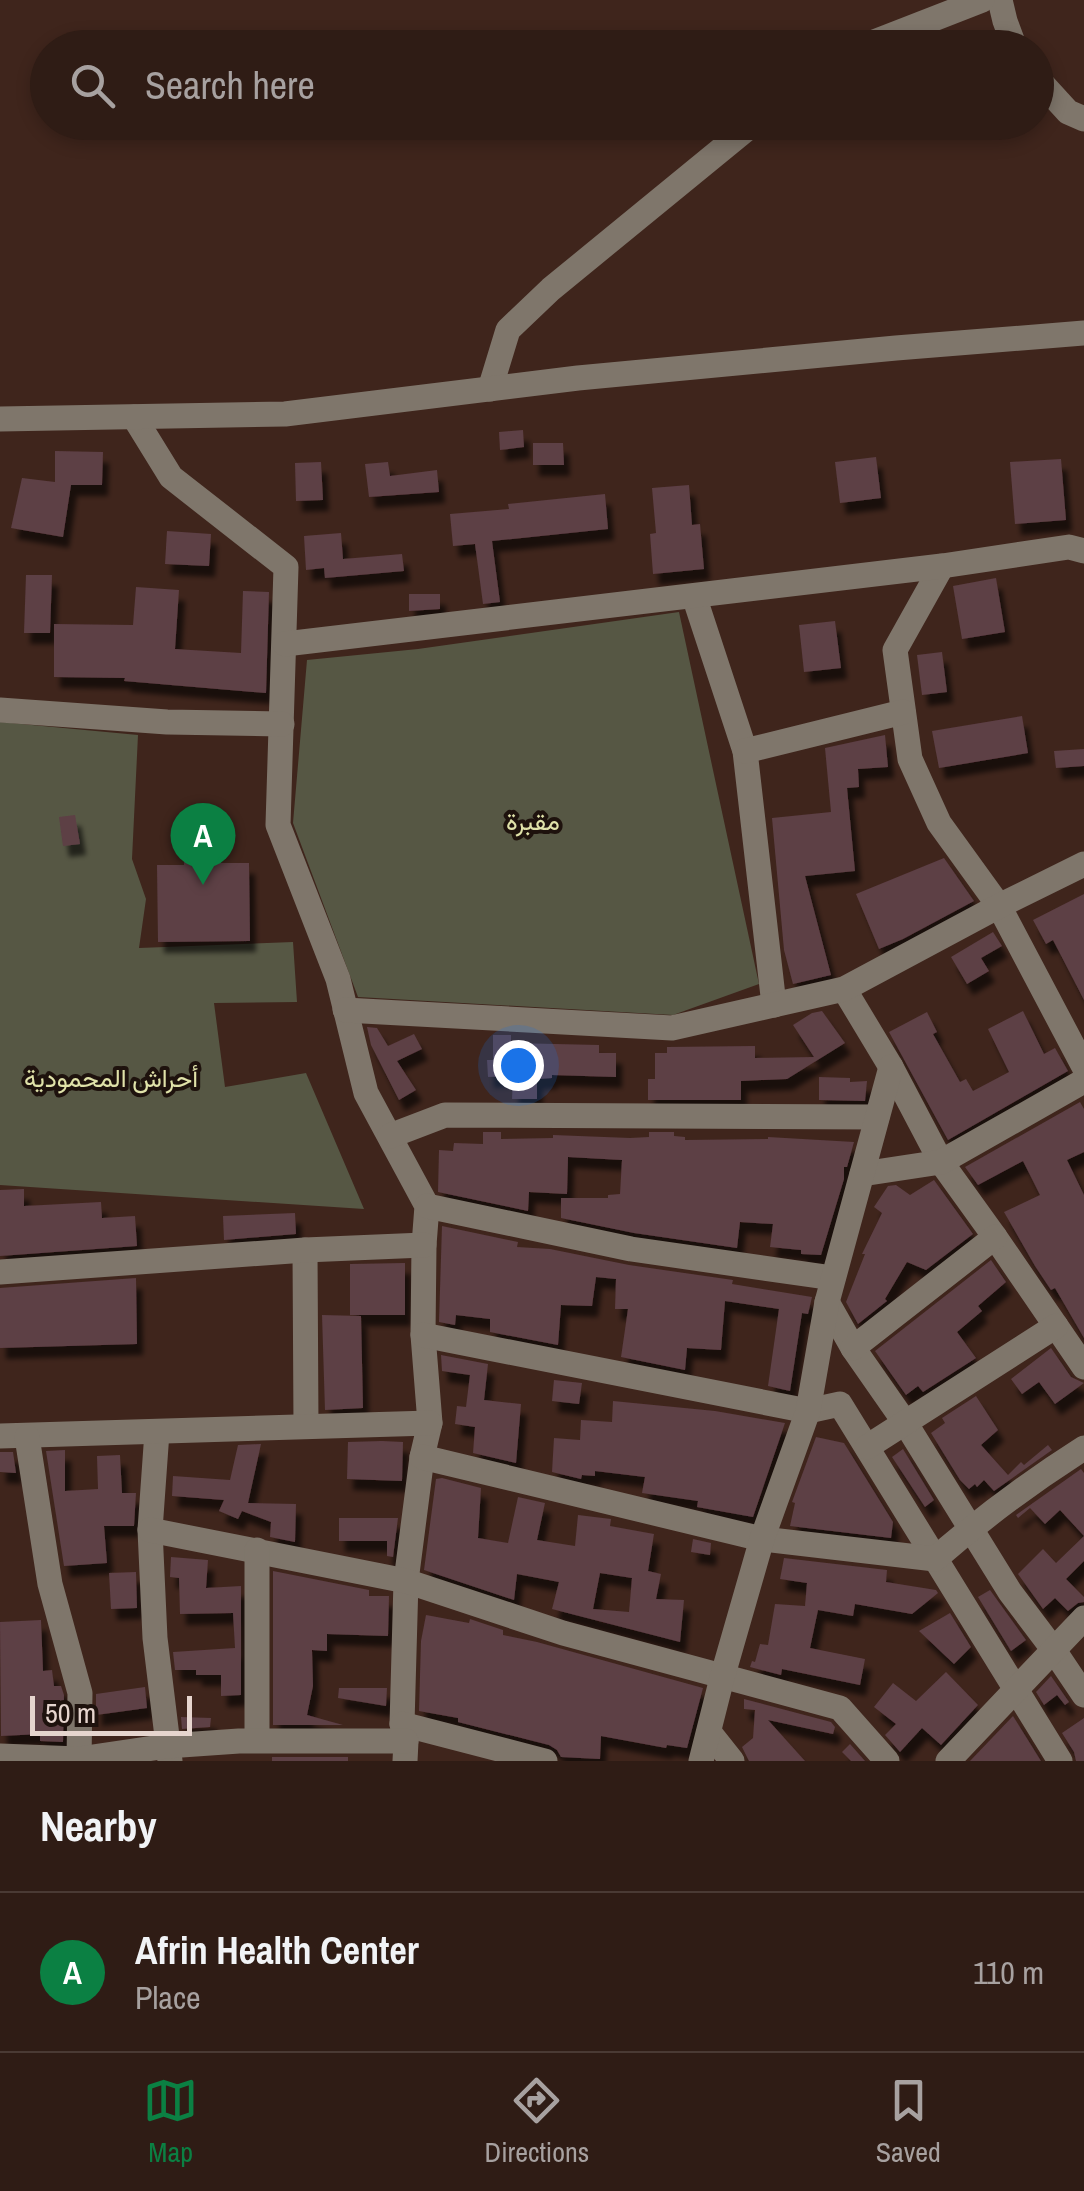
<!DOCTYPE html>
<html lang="en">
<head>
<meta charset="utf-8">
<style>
  :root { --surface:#2f1c15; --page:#3b2922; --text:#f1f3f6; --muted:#a7a1a0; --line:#4a3a34; --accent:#0b8043 }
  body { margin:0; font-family:"Archivo Narrow",Vazirmatn,sans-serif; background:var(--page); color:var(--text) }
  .scale { position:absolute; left:30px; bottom:25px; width:162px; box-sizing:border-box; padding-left:10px; border:5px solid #e6d5ce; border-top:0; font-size:28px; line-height:35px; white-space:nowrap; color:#e6d5ce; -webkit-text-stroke:8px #1e120d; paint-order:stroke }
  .you { position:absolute; left:518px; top:1065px; width:35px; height:35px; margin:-25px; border:8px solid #fff; border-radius:50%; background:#1a73e8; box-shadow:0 0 0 15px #1a73e833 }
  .badge { display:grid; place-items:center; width:65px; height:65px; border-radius:50%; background:var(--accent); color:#fff; font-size:32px; font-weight:700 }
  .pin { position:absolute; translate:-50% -82px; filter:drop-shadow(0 2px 5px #0008) }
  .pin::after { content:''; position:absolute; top:52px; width:35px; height:30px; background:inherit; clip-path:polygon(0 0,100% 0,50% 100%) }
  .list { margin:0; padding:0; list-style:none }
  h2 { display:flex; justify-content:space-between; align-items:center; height:130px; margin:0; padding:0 40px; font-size:42px }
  h2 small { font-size:32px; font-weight:400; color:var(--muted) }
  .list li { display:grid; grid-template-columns:65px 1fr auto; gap:30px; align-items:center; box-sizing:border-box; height:160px; padding:0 40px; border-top:2px solid var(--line) }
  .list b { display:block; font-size:38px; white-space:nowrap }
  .list p { margin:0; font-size:32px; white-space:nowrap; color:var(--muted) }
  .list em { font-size:32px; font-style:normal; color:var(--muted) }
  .icon { flex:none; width:55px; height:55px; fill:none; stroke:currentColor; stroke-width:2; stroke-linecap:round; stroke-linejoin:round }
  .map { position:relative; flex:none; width:1084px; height:1761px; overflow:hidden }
  .search { position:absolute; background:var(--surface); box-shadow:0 5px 15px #0003; left:30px; right:30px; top:30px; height:110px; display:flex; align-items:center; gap:25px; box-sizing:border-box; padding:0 35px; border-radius:55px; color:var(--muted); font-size:38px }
  .sheet { height:290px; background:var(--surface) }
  nav { display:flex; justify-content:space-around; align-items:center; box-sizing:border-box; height:140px; border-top:2px solid var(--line); background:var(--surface); font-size:28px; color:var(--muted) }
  nav a { display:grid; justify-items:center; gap:5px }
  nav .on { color:var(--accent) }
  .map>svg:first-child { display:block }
  .green { fill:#565744 }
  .building { fill:#5d3f45; fill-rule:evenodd; filter:url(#shadow) }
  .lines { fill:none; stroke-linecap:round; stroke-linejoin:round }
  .minor { stroke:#7f766b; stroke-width:25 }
  .labels { text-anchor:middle; stroke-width:8; stroke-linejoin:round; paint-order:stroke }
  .park-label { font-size:25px; fill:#e0e2a9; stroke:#1e120d }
</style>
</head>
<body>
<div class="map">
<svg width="1084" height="1761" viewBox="0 0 1084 1761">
  <defs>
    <filter id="shadow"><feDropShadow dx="6" dy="11" stdDeviation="2.5" flood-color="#0009"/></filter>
  </defs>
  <rect width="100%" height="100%" fill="#3f251c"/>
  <g class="green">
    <polygon points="679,612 759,984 673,1015 358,997 293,823 307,660 418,649"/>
    <polygon points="0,722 138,735 132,859 146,899 139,948 293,942 297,1002 214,1003 225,1087 306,1073 364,1209 0,1185"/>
  </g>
  <g class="building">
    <polygon points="523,430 524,447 500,450 499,432"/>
    <polygon points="533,443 563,443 564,465 533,465"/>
    <polygon points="55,451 103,452 102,485 71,485 63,537 11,528 22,478 55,482"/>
    <polygon points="876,457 881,498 840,503 835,462"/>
    <polygon points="1061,459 1066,520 1015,524 1010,462"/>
    <polygon points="321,462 323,500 296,501 295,463"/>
    <polygon points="388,462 390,476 437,470 439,492 369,497 365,464"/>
    <polygon points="689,485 692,525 700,524 704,569 653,574 650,534 656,533 652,488"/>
    <polygon points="605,494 608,529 492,541 500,602 483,604 475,544 453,546 450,514 509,509 508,504"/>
    <polygon points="167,531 211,534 209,566 165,564"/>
    <polygon points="341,533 343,559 402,554 404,571 325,578 324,568 306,570 304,536"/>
    <polygon points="26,575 52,575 50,633 24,633"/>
    <polygon points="996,578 1005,632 962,639 953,586"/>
    <polygon points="136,587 179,590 175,649 241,653 243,591 269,592 266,693 124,681 125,678 54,677 54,624 133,625"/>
    <polygon points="409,594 440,594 440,609 409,611"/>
    <polygon points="835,621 841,668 804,672 799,625"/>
    <polygon points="942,652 947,692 922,695 917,655"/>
    <polygon points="1022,716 1028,753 939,768 932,731"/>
    <polygon points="885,735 888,767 858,769 859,787 847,788 855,871 805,876 831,975 793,984 784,950 772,818 831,812 825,748"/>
    <polygon points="1084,749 1084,766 1056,768 1054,751"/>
    <polygon points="75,815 80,844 63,846 59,817"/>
    <polygon points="210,849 210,863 249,863 250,941 158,942 157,865 184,865 184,850"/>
    <polygon points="944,858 974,901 903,939 879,949 856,894"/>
    <polygon points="1084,894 1084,1000 1053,940 1046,944 1033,920"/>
    <polygon points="993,932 1002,946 981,958 989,971 967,984 951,957"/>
    <polygon points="822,1011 845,1043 787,1079 741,1081 741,1100 648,1100 648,1079 655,1079 655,1053 667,1053 667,1047 755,1046 755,1058 814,1057 793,1025 812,1013"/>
    <polygon points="1023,1011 1044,1054 1055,1048 1068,1071 948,1140 889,1032 927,1012 937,1032 933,1034 960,1082 966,1079 973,1091 1009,1072 988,1029"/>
    <polygon points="367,1027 377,1028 388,1046 414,1034 422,1049 397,1061 416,1090 399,1100 371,1045"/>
    <polygon points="493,1035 511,1035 511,1043 599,1045 599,1053 616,1053 616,1077 552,1075 552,1078 537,1079 537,1099 512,1099 513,1076 488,1077 487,1060 493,1060"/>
    <polygon points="819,1077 850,1078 850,1082 867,1081 865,1101 819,1100"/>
    <polygon points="1080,1102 1084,1109 1084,1152 1067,1160 1084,1195 1084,1338 1055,1288 1051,1290 1035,1266 1004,1212 1040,1195 1023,1161 978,1185 965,1167"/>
    <polygon points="483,1132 501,1132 501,1139 553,1138 553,1135 630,1138 649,1137 649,1132 674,1132 674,1136 685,1137 685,1140 768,1139 768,1137 854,1142 847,1167 844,1167 844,1179 821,1255 801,1254 801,1250 770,1247 773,1224 740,1222 737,1248 634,1233 561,1218 561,1198 608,1198 608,1195 620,1194 622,1160 568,1157 567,1194 529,1192 528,1211 438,1192 439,1150 453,1151 454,1143 483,1144"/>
    <polygon points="934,1180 973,1234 926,1270 907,1262 885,1299 887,1301 858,1324 846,1302 865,1254 862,1254 882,1213 874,1207 888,1186 896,1185 910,1195"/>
    <polygon points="24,1189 24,1206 101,1202 102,1218 135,1216 137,1246 0,1256 0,1190"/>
    <polygon points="295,1213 296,1234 224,1240 223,1216"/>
    <polygon points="442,1226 518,1242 517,1247 550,1249 629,1265 733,1280 732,1284 812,1297 808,1314 802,1313 790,1391 768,1386 779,1309 725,1301 721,1350 687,1348 685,1370 621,1357 628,1309 615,1309 616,1279 596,1277 592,1306 561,1305 558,1345 490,1332 490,1319 456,1315 455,1325 439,1322"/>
    <polygon points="991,1260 1006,1282 978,1306 982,1311 957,1332 976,1358 923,1392 918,1386 906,1395 875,1351"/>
    <polygon points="405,1263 405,1315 350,1315 350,1264"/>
    <polygon points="136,1278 137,1344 0,1348 0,1288"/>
    <polygon points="322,1315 361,1316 363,1408 325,1410"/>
    <polygon points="1051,1348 1071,1377 1084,1383 1055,1404 1039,1382 1022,1394 1011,1379"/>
    <polygon points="441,1355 488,1364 484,1400 521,1404 516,1463 473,1453 475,1427 455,1424 457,1406 466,1407 470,1375 442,1371"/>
    <polygon points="554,1380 582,1383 579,1404 552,1401"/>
    <polygon points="976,1396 998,1430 981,1445 1008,1475 1021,1462 1024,1465 1048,1445 1052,1450 994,1491 984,1480 977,1487 975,1484 969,1489 960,1480 931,1433 945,1423 942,1418"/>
    <polygon points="613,1401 715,1411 785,1423 753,1517 697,1507 698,1501 642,1493 645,1477 595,1471 595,1476 582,1475 581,1479 552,1472 554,1438 580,1440 581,1420 612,1422"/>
    <polygon points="816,1437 844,1443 893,1522 891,1538 790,1526 795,1503 792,1502"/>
    <polygon points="382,1441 403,1442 402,1481 347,1479 348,1442"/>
    <polygon points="261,1444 248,1503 296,1504 295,1542 270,1537 271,1522 242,1511 238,1519 219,1511 224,1500 172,1496 173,1476 230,1480 238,1445"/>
    <polygon points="903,1449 934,1500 925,1507 892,1457"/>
    <polygon points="65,1450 65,1491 98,1489 97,1456 120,1455 122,1493 136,1493 134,1526 104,1526 107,1563 64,1566 46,1451"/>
    <polygon points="0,1452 13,1452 16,1473 0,1472"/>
    <polygon points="1081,1469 1084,1473 1084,1536 1060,1510 1045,1524 1030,1508 1018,1518 1016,1515"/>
    <path d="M442 1478 481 1488 478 1538 508 1543 518 1497 545 1503 537 1540 575 1546 578 1515 611 1519 610 1526 654 1534 648 1571 661 1574 656 1599 684 1600 680 1642 552 1609 559 1582 517 1574 514 1600 424 1570 436 1479ZM600 1573 632 1578 629 1612 593 1609Z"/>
    <polygon points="339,1518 398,1518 393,1557 387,1556 387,1541 339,1541"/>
    <polygon points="1084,1536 1084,1561 1066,1579 1084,1597 1084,1602 1078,1603 1068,1611 1055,1598 1043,1609 1018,1574 1043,1549 1056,1563"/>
    <polygon points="693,1539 711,1543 710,1555 691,1552"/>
    <polygon points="171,1557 208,1560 206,1588 241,1586 241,1695 221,1696 221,1675 196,1675 196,1670 175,1670 173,1652 235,1648 233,1613 180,1614 179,1578 170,1577"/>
    <polygon points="784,1558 887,1570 886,1582 936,1590 938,1593 912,1614 855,1604 853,1616 818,1610 810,1648 865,1659 860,1685 782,1669 781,1675 750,1667 752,1661 755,1662 760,1644 768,1645 775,1604 805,1606 807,1583 780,1579"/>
    <polygon points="273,1571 369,1590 369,1596 389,1596 388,1636 327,1634 327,1651 312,1650 313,1686 307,1715 343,1725 273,1725"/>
    <polygon points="136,1572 137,1608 111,1609 109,1573"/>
    <polygon points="990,1590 1026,1640 1011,1651 978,1597"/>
    <polygon points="950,1613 971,1647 954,1664 919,1631"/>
    <polygon points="426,1615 469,1623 470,1619 503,1630 503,1635 537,1642 703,1688 687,1748 667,1745 666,1748 601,1736 600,1759 561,1757 557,1750 549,1745 458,1722 458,1718 419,1711 421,1641"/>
    <polygon points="41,1620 43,1671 52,1670 54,1686 61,1686 64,1695 63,1742 40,1741 40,1734 1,1736 0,1622"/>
    <polygon points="946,1672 978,1705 941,1745 922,1728 900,1752 885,1735 896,1724 874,1707 893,1683 916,1701"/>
    <polygon points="1051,1676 1069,1702 1065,1705 1057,1695 1044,1705 1036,1692"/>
    <polygon points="145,1687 147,1708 96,1715 96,1694"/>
    <polygon points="339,1688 387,1688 386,1706 338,1698"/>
    <polygon points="744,1699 831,1722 835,1727 833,1734 768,1720 805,1761 749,1761 742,1747 753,1738 755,1710 744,1709"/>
    <polygon points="1013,1716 1041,1761 970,1761"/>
    <polygon points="181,1717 211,1718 210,1727 182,1729"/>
    <polygon points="1084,1718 1084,1761 1076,1761 1074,1752 1062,1733"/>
    <polygon points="850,1744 865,1761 851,1761 842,1752"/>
    <rect x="272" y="1757" width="76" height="4"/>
  </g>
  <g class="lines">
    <g class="minor">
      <polyline points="1000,0 1005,21 1015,48"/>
      <polyline points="859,48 982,0"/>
      <polyline points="1036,77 1068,112 1084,119"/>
      <polyline points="490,389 508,330 551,289 755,122"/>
      <polyline points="134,417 171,477 286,567 278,825 338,979 366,1093 427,1206 424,1245 423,1335 430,1423 422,1457 406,1581 402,1724 406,1741 405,1761"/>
      <polyline points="0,419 285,414 578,378 896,348 1084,333"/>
      <polyline points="942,566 895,650 910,759 939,823 999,906 1084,1067"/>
      <polyline points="694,596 745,751 774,1005"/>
      <polyline points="285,644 942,566 1069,547 1084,551"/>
      <polyline points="0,710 167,722 282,724"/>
      <polyline points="745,751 903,712"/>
      <polyline points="844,989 891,1067 941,1162 995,1237 1084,1367"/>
      <polyline points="345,1010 672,1028 844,989 999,906 1084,864"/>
      <polyline points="390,1136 445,1115 877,1117"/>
      <polyline points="862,1174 941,1162 1084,1081"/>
      <polyline points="427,1206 631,1249 833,1278"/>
      <polyline points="305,1250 306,1426"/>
      <polyline points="0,1272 305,1250 424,1245"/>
      <polyline points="827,1302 853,1348 906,1424 1010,1592 1053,1649 1084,1695"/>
      <polyline points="423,1335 808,1411 840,1404 1060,1761"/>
      <polyline points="853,1348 995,1237"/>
      <polyline points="157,1432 150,1530 155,1638 170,1761"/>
      <polyline points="0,1436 430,1423"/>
      <polyline points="27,1437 50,1584 80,1693 79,1761"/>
      <polyline points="867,1447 1056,1326"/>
      <path d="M422 1457 762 1539 935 1559C982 1518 1032 1481 1084 1448"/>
      <polyline points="150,1530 406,1581 563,1633 840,1708 887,1761"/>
      <polyline points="402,1724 545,1761"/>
      <polyline points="709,1732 732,1761"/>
      <polyline points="257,1740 257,1550"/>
      <polyline points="0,1756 79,1759 167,1746 239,1741 406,1741"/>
      <polyline points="701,1761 722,1678 762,1539 808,1411 827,1302 891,1067"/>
      <polyline points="948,1761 1084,1618"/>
    </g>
  </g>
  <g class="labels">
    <g class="park-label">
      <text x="533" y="830">مقبرة</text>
      <text x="111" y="1087">أحراش المحمودية</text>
    </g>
  </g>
</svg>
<div class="scale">50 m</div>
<div class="you"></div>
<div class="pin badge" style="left:203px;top:885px">A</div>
<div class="search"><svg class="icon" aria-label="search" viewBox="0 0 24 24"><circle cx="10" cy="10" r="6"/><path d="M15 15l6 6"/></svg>Search here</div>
</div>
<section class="sheet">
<h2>Nearby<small></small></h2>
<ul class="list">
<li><span class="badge">A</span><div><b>Afrin Health Center</b><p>Place</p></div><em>110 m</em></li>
</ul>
</section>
<nav>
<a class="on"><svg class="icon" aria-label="map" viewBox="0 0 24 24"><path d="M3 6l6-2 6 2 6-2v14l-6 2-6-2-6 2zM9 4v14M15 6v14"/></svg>Map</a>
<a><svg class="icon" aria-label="directions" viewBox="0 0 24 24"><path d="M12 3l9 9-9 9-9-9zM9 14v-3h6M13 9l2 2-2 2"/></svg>Directions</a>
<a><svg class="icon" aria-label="saved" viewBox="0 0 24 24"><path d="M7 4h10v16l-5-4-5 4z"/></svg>Saved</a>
</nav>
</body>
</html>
